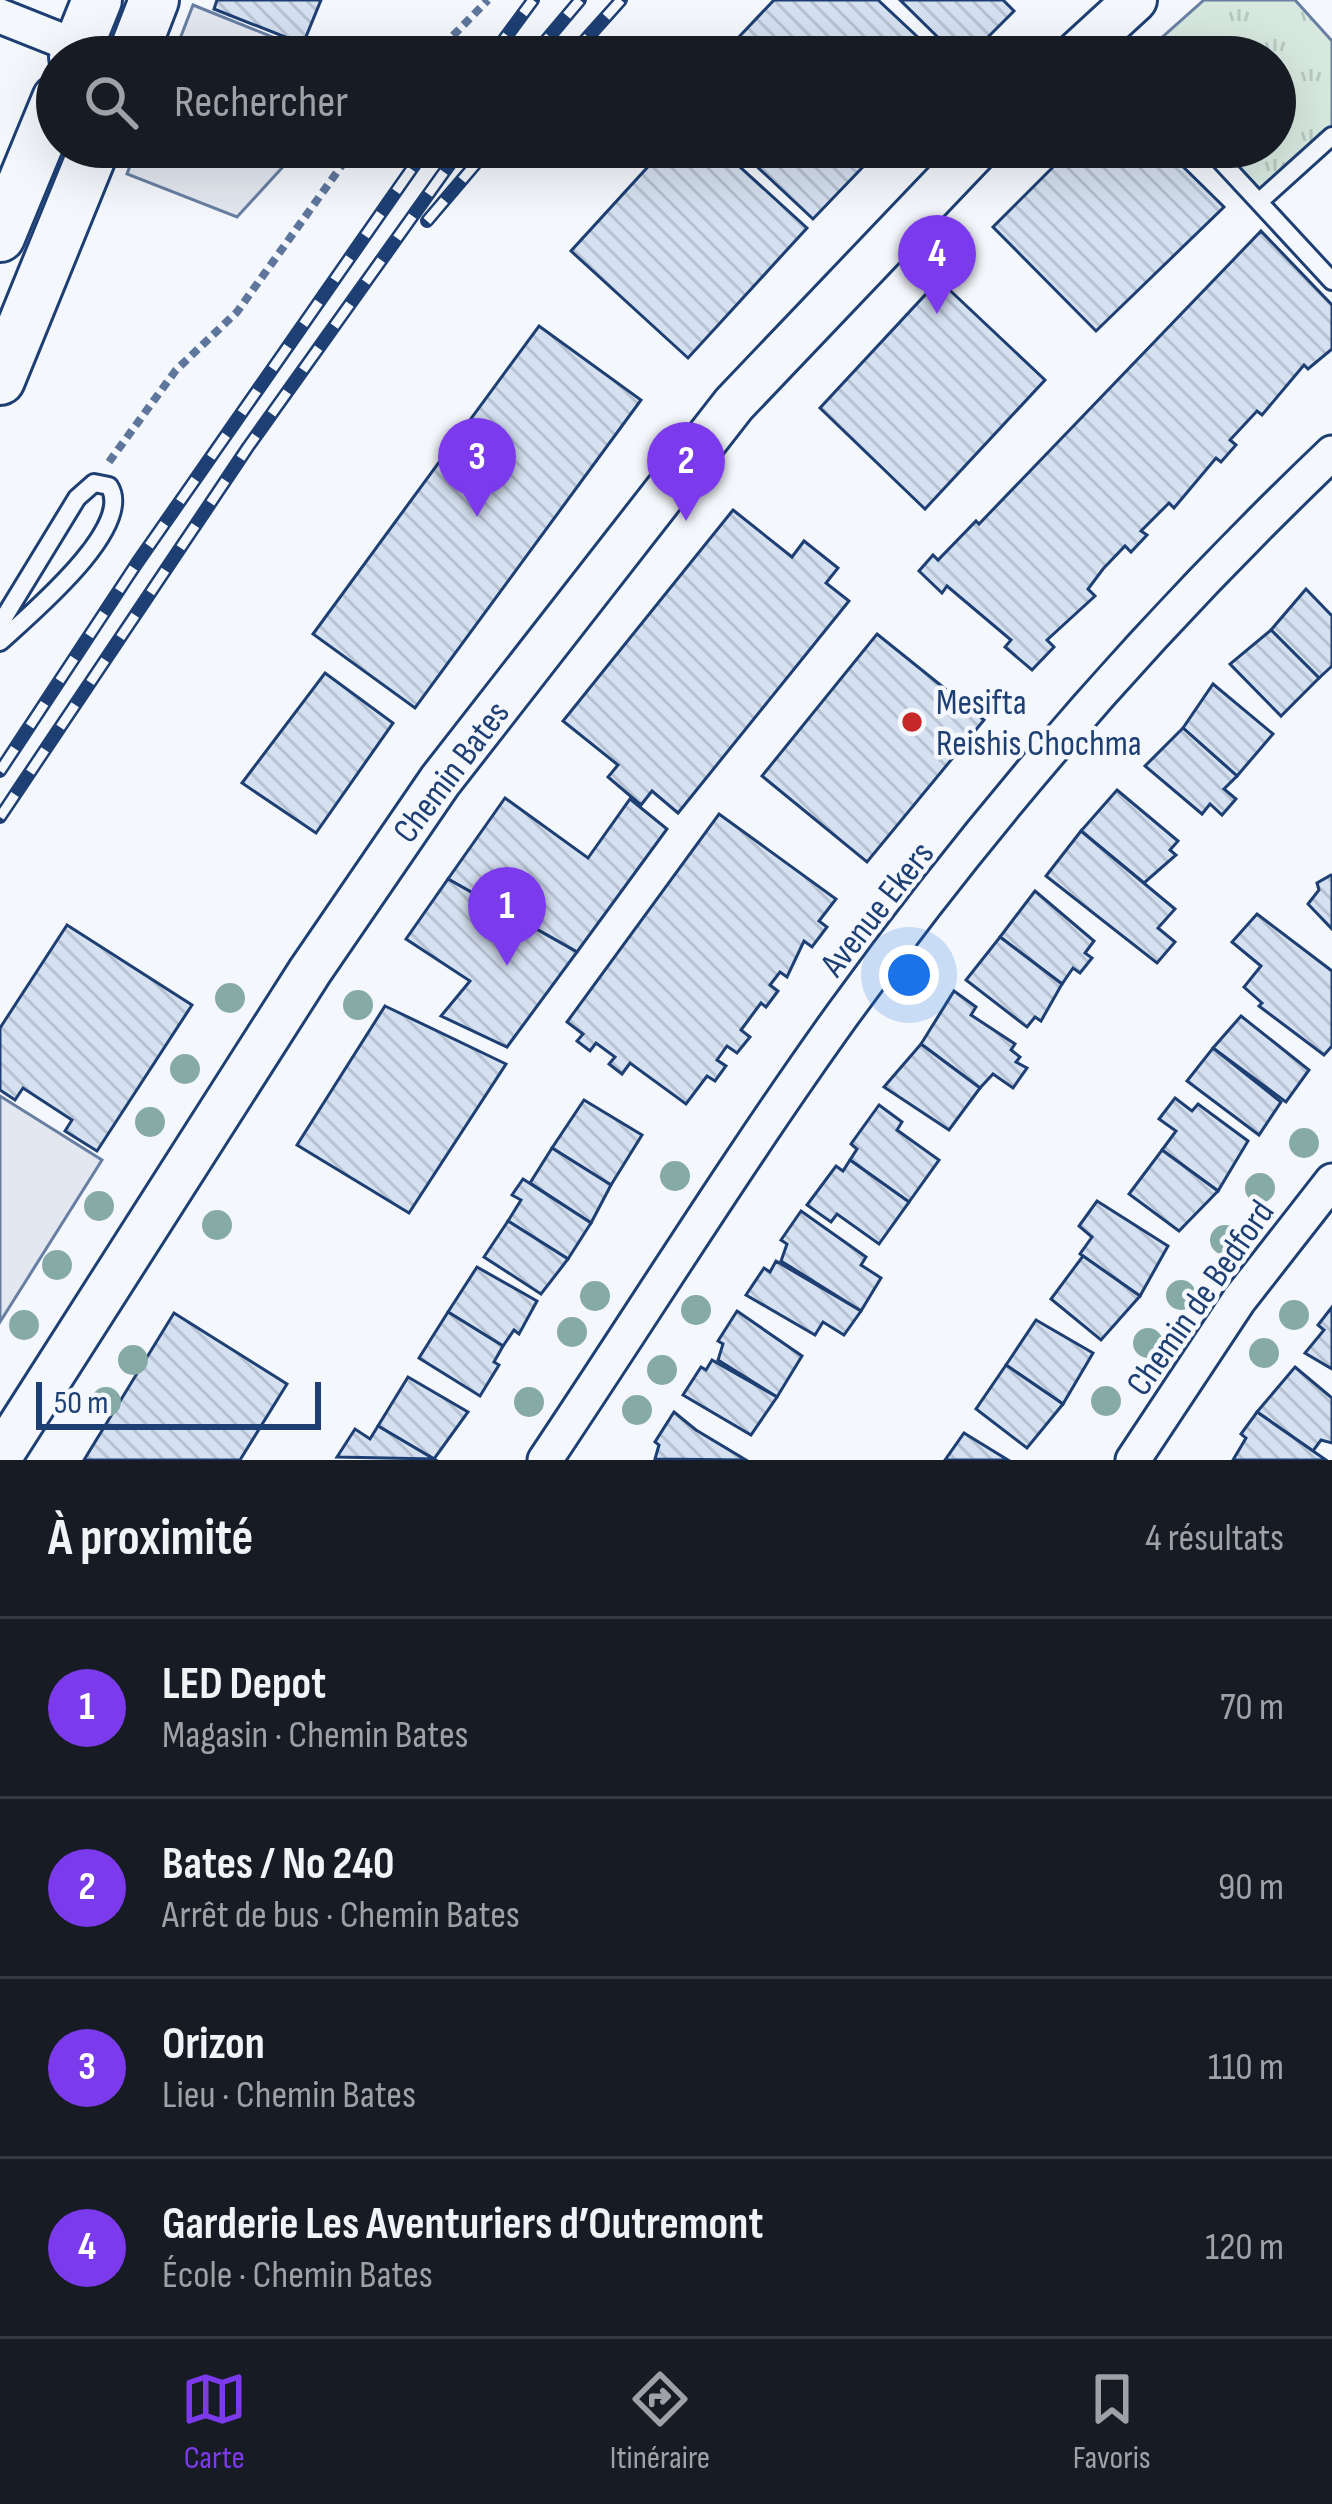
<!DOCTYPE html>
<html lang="fr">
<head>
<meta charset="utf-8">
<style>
  :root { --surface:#171b24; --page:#20242c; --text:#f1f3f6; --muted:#9ea1a6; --line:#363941; --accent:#7c3aed }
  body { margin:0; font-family:"Sofia Sans Condensed",sans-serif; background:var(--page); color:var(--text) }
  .scale { position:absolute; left:36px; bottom:30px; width:285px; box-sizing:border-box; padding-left:12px; border:6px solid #1d3f73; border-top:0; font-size:33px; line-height:42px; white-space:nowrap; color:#1d3f73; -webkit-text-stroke:9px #f4f7fb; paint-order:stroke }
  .you { position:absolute; left:909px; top:975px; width:42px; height:42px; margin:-30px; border:9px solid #fff; border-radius:50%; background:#1a73e8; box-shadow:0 0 0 18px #1a73e833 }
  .badge { display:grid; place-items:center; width:78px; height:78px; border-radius:50%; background:var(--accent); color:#fff; font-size:39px; font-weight:700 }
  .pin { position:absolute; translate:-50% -99px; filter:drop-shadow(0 3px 6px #0008) }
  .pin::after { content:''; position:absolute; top:63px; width:42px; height:36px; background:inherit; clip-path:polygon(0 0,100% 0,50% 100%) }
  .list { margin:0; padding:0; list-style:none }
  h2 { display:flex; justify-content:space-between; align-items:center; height:156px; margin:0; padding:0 48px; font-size:51px }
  h2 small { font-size:39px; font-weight:400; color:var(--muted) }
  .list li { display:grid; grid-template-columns:78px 1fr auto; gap:36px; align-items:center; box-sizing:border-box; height:180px; padding:0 48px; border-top:3px solid var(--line) }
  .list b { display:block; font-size:45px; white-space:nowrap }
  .list p { margin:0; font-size:39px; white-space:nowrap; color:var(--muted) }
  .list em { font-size:39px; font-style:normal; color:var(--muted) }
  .icon { flex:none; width:66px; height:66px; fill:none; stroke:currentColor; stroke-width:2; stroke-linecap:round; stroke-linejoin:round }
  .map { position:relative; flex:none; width:1332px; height:1460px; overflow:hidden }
  .search { position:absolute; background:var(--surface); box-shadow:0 12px 48px #0002; left:36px; right:36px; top:36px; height:132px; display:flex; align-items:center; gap:30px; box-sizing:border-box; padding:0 42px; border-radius:66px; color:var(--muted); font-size:45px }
  .sheet { height:876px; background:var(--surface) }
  nav { display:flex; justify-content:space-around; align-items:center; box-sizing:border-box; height:168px; border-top:3px solid var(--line); background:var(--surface); font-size:33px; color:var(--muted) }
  nav a { display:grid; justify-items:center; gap:6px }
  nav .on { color:var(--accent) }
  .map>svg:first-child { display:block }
  .park { fill:url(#park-tufts); stroke:#687fa3; stroke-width:3 }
  .parking { fill:#e3e8f0; stroke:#687fa3; stroke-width:3 }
  .building { fill:url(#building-back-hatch); stroke:#1d3f73; stroke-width:3 }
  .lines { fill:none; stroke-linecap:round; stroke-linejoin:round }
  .service-casing { stroke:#1d3f73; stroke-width:22 }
  .minor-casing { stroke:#1d3f73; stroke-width:39 }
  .tertiary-casing { stroke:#1d3f73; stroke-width:48 }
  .secondary-casing { stroke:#1d3f73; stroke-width:54 }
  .path { stroke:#5e769c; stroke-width:8; stroke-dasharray:9 6; stroke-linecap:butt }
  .service { stroke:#f4f7fb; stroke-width:16 }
  .minor { stroke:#f4f7fb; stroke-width:33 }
  .tertiary { stroke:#f4f7fb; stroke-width:42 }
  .secondary { stroke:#f4f7fb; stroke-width:48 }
  .rail-casing { stroke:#1d3f73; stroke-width:14 }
  .rail { stroke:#f4f7fb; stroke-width:9; stroke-dasharray:27; stroke-linecap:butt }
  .tree { fill:#86aba6 }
  .poi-dot { fill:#c62828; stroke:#f4f7fb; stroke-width:4.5 }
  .labels { text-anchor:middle; stroke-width:9; stroke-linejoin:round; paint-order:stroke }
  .poi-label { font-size:36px; fill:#1d3f73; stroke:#f4f7fb; text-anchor:start }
  .street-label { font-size:36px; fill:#1d3f73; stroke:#f4f7fb }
</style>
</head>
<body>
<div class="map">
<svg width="1332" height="1460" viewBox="0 0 1332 1460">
  <defs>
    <pattern id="park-tufts" width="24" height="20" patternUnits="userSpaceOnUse" patternTransform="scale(3)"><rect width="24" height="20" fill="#d7e8df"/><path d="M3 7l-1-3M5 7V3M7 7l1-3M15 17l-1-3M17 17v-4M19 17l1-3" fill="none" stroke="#b8c8c3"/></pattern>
    <pattern id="building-back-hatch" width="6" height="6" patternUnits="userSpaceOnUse" patternTransform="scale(3)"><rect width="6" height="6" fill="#d5e0f0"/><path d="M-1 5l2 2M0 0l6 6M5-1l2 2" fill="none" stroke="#b6c1d1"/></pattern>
  </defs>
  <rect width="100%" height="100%" fill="#f4f7fb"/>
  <polygon class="park" points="1204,0 1295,0 1332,41 1332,136 1261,200 1208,147 1275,147 1275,57 1140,57"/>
  <g class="parking">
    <polygon points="193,5 320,56 320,57 173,57"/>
    <polygon points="137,147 301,147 237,217 127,174"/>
    <polygon points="0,1096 102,1160 0,1322"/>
  </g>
  <g class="building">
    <polygon points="217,0 321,0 303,44 214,9"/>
    <polygon points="774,0 878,0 939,57 720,57"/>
    <polygon points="900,0 1003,0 1014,11 968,57 958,57"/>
    <polygon points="666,147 718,147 807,228 688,358 571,251"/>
    <polygon points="736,147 882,147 813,219"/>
    <polygon points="1061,147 1163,147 1224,207 1096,331 993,227 1067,153"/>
    <polygon points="1261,231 1332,305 1332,349 1308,369 1304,365 1262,415 1257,411 1230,440 1236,445 1221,462 1216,458 1174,508 1169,503 1141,531 1147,535 1131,552 1125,546 1103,569 1088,589 1095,596 1047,640 1054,647 1032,670 1005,647 1011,640 947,586 942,593 919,571 933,555 938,560 976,521 979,524"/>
    <polygon points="939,280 1045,380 925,509 820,408"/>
    <polygon points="539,326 641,400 415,708 313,634"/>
    <polygon points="733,510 792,557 804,541 838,568 826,583 849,601 678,813 652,791 641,805 608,777 618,765 563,721"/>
    <polygon points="1306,589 1332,616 1332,666 1319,678 1271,630"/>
    <polygon points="1271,630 1319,678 1281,716 1230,664"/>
    <polygon points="877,634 984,720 867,862 762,776"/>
    <polygon points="325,673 393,723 316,833 242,783"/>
    <polygon points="1213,684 1273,734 1237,776 1183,728"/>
    <polygon points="1183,728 1237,776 1224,789 1236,799 1222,815 1210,804 1202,814 1145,766"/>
    <polygon points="1117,790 1178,841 1170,850 1176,855 1144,883 1081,831"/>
    <polygon points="505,798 588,858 630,799 667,829 577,952 448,879"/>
    <polygon points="719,814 836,899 819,921 827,927 812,947 804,941 787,977 780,972 770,985 778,991 766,1007 761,1003 741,1030 750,1037 737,1053 727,1046 717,1060 726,1066 715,1081 707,1076 686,1104 630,1063 622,1074 609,1064 615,1057 596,1043 590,1051 577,1041 583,1034 567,1022"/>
    <polygon points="1081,831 1175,909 1158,928 1175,942 1157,963 1046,876"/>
    <polygon points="1331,875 1332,875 1332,929 1308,904 1319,890 1317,883"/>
    <polygon points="448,879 577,952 507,1047 441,1016 470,981 406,939"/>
    <polygon points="1035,891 1094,941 1085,953 1092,958 1080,973 1073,968 1062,984 1000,937"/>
    <polygon points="1257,914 1332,971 1332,1046 1324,1055 1259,1006 1262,1003 1244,987 1261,966 1232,942"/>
    <polygon points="67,925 192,1005 97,1151 65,1131 72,1120 23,1088 15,1100 0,1090 0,1028"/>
    <polygon points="1000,937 1062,984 1041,1021 1035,1017 1027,1027 966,980"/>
    <polygon points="954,991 976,1007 971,1015 1015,1044 1011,1050 1020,1057 1016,1062 1027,1068 1013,1088 993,1074 980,1088 921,1044"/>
    <polygon points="385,1006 506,1064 409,1213 297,1145"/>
    <polygon points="1241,1016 1309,1070 1286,1102 1213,1048"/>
    <polygon points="921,1044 980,1088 949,1130 884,1087"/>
    <polygon points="1213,1048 1281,1102 1259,1135 1187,1081"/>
    <polygon points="1175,1098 1192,1111 1198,1104 1248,1141 1218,1191 1162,1150 1176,1131 1159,1119"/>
    <polygon points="584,1100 642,1135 611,1185 552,1148"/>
    <polygon points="879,1105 902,1122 897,1130 939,1160 909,1202 850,1160 857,1149 851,1144"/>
    <polygon points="552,1148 611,1185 591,1223 530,1183"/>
    <polygon points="1162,1150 1218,1191 1179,1231 1129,1194"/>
    <polygon points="850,1160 909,1202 879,1244 837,1214 831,1222 807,1205 836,1166 843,1171"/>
    <polygon points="523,1179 591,1223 568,1259 508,1221 521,1200 512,1195"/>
    <polygon points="1097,1201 1168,1246 1140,1296 1080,1254 1092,1237 1079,1226"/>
    <polygon points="801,1211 866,1257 861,1265 881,1278 861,1311 781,1261 787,1244 781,1240"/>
    <polygon points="508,1221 568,1259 541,1294 484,1257"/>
    <polygon points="1083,1256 1140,1296 1101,1340 1051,1299"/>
    <polygon points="776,1261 861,1311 844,1335 823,1322 815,1335 746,1295 764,1268 770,1272"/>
    <polygon points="477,1267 537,1301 519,1334 514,1330 503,1346 448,1312"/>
    <polygon points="1332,1307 1332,1369 1305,1353 1324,1330 1318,1325"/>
    <polygon points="737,1311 802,1356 777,1397 718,1360 723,1344 718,1341"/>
    <polygon points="448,1312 503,1346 494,1362 499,1365 480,1396 419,1358"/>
    <polygon points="174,1313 287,1384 240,1460 84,1460"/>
    <polygon points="1036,1320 1093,1353 1063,1404 1006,1365"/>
    <polygon points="712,1360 777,1397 751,1435 683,1395 701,1367 706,1370"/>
    <polygon points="1006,1365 1063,1404 1027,1448 976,1409"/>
    <polygon points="1295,1367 1332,1398 1332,1443 1321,1440 1313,1451 1257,1412"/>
    <polygon points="408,1377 468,1412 434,1459 378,1426"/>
    <polygon points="674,1412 696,1430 746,1460 655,1459 659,1445 655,1442"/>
    <polygon points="1257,1412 1313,1451 1326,1460 1233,1460 1246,1438 1241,1434"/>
    <polygon points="378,1426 434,1459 337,1457 355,1429 370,1439"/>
    <polygon points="964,1433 1008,1460 945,1460"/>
  </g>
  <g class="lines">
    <defs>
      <g id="service">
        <polyline points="1098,35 1120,57"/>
        <polyline points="1208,147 1332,281"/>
        <polyline points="1261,200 1332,136"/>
        <path d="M0 624 77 498 94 483 109 486C136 527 28 616 0 642"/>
      </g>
      <g id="minor">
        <polyline points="0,16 103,57"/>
        <path d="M545 1460C644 1312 739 1159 843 1014 987 815 1154 623 1332 453"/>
        <polyline points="1133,1460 1239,1300 1332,1181"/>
      </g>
      <g id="tertiary">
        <polyline points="1073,57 1135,0"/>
        <polyline points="0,1457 310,971 440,781 734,404 979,147"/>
      </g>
      <g id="secondary">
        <polyline points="74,57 97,0"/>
        <polyline points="132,57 154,0"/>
        <polyline points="0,237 57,99"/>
        <polyline points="0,380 95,147"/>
      </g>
    </defs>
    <use href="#service" class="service-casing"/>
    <use href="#minor" class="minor-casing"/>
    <use href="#tertiary" class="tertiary-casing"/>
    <use href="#secondary" class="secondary-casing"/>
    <g class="path">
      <polyline points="432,57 488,0"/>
      <polyline points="109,462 176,370 237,312 355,147"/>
    </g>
    <use href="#service" class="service"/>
    <use href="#minor" class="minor"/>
    <use href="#tertiary" class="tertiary"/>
    <use href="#secondary" class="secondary"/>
    <defs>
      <g id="rail">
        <polyline points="491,57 533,0"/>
        <polyline points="532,57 580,0"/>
        <polyline points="570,57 621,0"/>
        <polyline points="427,221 490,147"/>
        <polyline points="0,771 137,563 427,147"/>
        <polyline points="0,817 248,447 462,147"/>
      </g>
    </defs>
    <use href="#rail" class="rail-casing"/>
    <use href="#rail" class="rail"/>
  </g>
  <g class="tree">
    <circle cx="230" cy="998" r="15"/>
    <circle cx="358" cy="1005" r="15"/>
    <circle cx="185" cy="1069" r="15"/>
    <circle cx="150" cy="1122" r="15"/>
    <circle cx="1304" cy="1143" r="15"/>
    <circle cx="675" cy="1176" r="15"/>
    <circle cx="1260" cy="1188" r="15"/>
    <circle cx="99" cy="1206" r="15"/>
    <circle cx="217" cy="1225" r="15"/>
    <circle cx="1225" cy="1240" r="15"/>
    <circle cx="57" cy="1265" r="15"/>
    <circle cx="1181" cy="1295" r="15"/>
    <circle cx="595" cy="1296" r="15"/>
    <circle cx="696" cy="1310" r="15"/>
    <circle cx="1294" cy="1315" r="15"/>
    <circle cx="24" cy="1325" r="15"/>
    <circle cx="572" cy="1332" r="15"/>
    <circle cx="1148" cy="1343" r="15"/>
    <circle cx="1264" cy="1353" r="15"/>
    <circle cx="133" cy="1360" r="15"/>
    <circle cx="662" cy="1370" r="15"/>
    <circle cx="1106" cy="1401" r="15"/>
    <circle cx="106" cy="1402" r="15"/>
    <circle cx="529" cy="1402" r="15"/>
    <circle cx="637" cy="1410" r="15"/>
  </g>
  <circle class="poi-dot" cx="912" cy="722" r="12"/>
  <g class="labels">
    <g class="poi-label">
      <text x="936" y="714">Mesifta<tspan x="936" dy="41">Reishis Chochma</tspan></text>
    </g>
    <g class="street-label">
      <text transform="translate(450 771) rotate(-53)" y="13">Chemin Bates</text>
      <text transform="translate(876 908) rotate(-52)" y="13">Avenue Ekers</text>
      <text transform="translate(1199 1297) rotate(-55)" y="13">Chemin de Bedford</text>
    </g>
  </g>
</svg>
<div class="scale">50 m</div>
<div class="you"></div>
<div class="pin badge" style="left:507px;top:966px">1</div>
<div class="pin badge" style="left:686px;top:521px">2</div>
<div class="pin badge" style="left:477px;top:517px">3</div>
<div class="pin badge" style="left:937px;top:314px">4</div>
<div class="search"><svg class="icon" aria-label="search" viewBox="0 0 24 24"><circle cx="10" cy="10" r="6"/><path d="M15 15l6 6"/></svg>Rechercher</div>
</div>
<section class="sheet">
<h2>À proximité<small>4 résultats</small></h2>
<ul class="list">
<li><span class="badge">1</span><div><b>LED Depot</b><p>Magasin · Chemin Bates</p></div><em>70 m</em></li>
<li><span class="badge">2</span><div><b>Bates / No 240</b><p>Arrêt de bus · Chemin Bates</p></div><em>90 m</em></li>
<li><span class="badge">3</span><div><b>Orizon</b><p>Lieu · Chemin Bates</p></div><em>110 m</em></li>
<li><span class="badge">4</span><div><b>Garderie Les Aventuriers d’Outremont</b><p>École · Chemin Bates</p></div><em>120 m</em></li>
</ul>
</section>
<nav>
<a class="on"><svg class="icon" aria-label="map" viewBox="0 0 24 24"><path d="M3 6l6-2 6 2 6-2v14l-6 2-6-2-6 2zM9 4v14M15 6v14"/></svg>Carte</a>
<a><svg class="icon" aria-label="directions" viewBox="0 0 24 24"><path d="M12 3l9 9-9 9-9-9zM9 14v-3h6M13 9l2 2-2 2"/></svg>Itinéraire</a>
<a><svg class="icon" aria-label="saved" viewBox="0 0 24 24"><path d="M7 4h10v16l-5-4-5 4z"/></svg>Favoris</a>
</nav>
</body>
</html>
